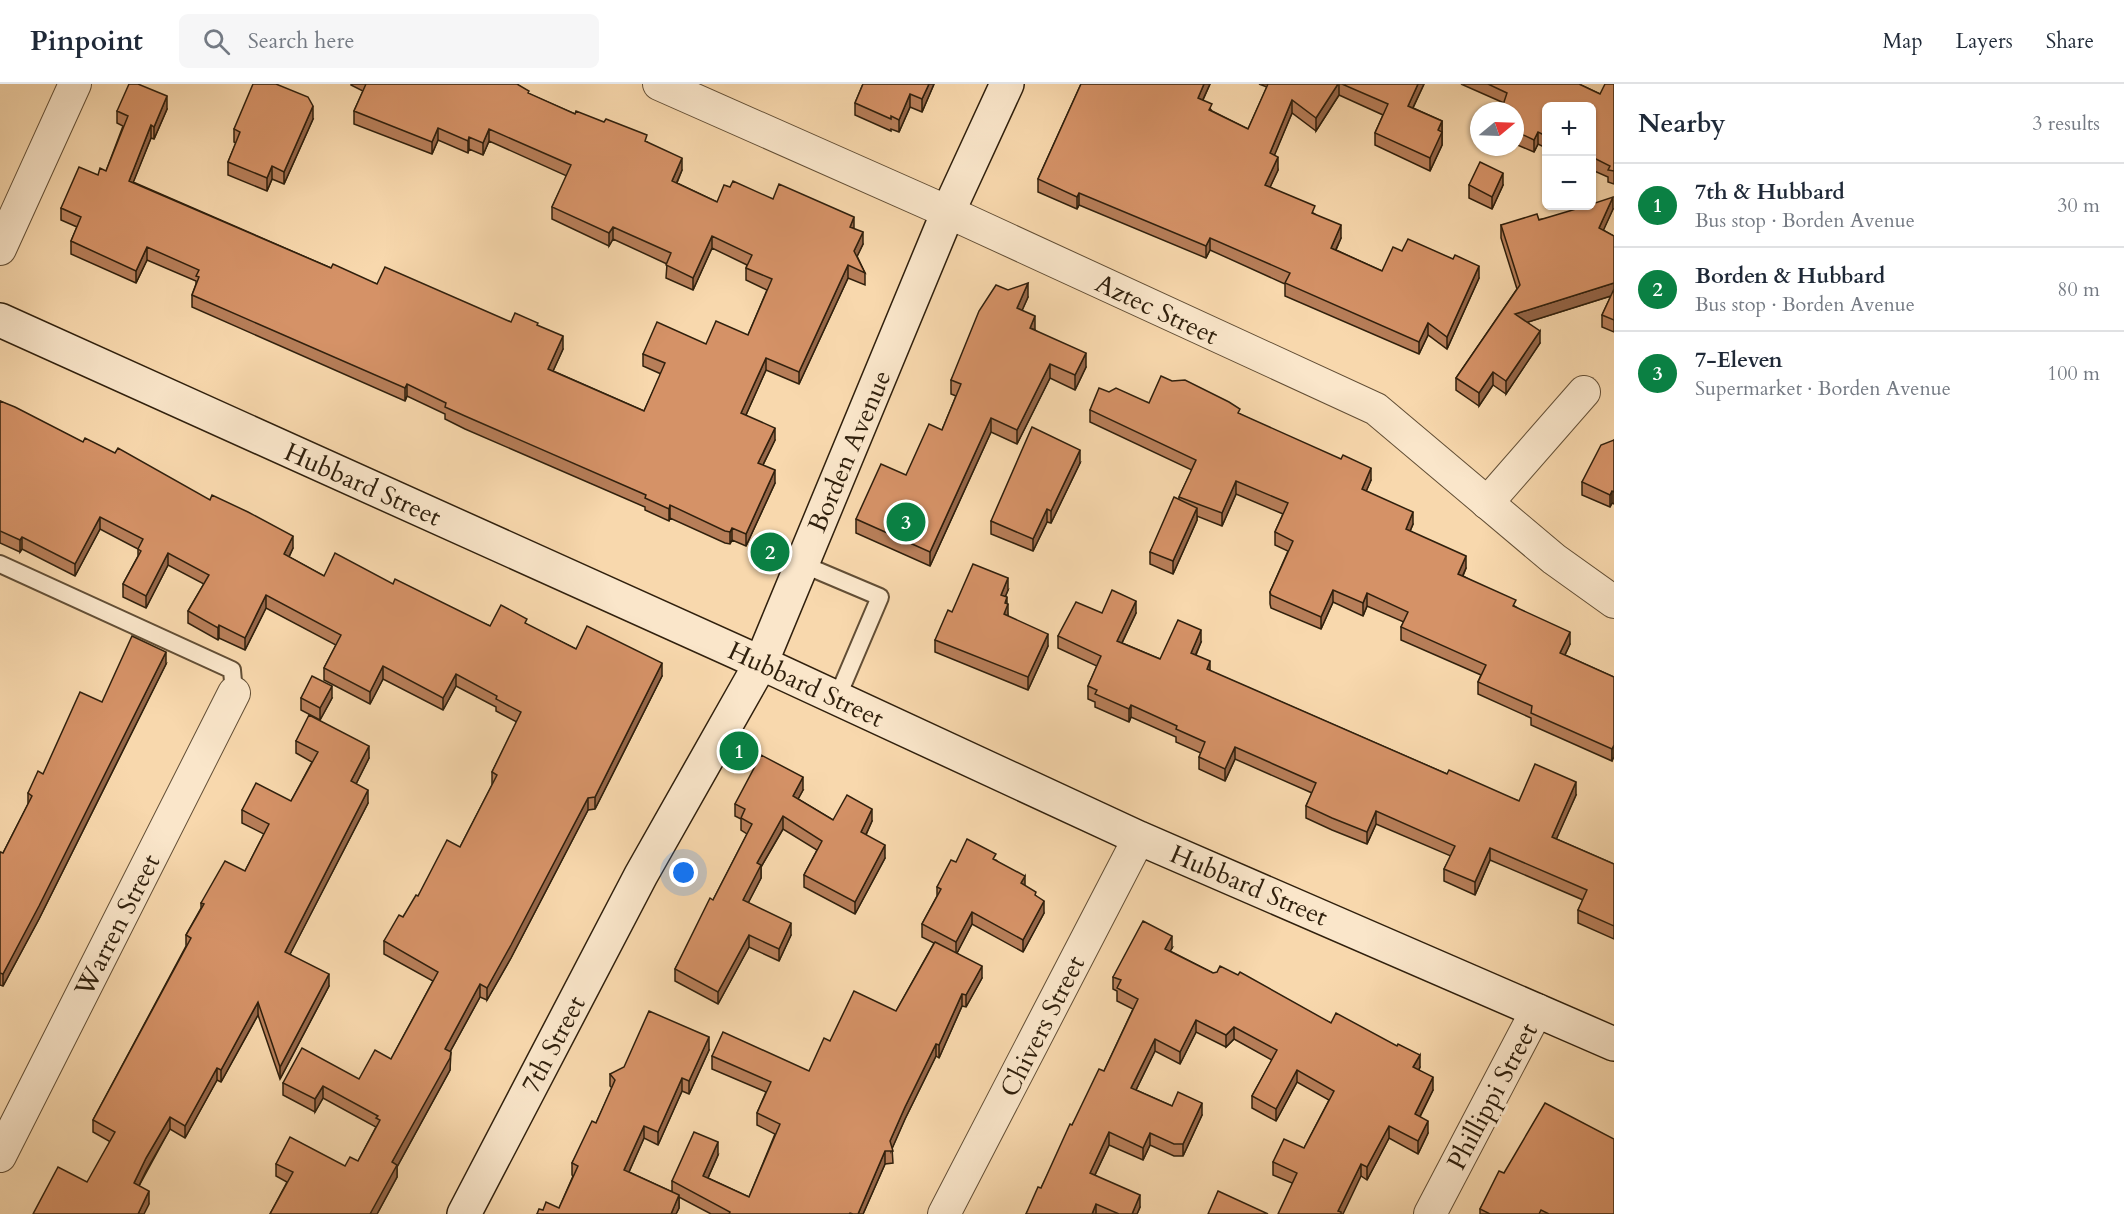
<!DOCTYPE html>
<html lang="en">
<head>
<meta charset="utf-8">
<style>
  :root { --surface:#fff; --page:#f6f6f7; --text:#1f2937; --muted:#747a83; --line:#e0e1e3; --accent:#0b8043 }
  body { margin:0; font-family:Cardo,serif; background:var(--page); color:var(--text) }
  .controls { position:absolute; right:18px; top:18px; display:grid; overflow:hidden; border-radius:9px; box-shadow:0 2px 4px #0004 }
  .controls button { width:54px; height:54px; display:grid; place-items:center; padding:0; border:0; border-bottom:2px solid var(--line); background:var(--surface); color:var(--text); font:30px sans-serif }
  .compass { position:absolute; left:1470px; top:18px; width:54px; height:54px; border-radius:50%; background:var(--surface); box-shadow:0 2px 4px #0004; rotate:71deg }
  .you { position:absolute; left:684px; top:789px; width:21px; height:21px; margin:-15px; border:4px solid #fff; border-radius:50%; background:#1a73e8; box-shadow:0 0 0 9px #1a73e833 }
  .badge { display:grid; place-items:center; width:39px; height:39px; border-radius:50%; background:var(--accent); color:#fff; font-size:20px; font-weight:700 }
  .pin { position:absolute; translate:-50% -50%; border:3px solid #fff; box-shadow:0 2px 6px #0006 }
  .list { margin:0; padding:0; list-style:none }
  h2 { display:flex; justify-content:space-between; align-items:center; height:78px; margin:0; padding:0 24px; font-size:26px }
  h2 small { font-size:20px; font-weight:400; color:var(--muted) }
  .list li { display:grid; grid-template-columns:39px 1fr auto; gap:18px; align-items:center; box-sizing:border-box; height:84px; padding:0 24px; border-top:2px solid var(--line) }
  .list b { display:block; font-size:22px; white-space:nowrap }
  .list p { margin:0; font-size:20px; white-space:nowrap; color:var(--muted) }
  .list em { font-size:20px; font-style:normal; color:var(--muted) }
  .icon { flex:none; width:33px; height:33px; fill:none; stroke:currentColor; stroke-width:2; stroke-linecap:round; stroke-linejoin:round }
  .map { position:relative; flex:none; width:1614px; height:1130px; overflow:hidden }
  header { display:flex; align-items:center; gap:36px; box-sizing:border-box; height:84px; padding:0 30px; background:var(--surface); border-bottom:2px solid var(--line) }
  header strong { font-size:28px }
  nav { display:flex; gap:33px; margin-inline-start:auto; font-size:21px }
  .search { width:420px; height:54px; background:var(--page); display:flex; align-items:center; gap:15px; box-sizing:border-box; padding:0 21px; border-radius:9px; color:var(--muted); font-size:22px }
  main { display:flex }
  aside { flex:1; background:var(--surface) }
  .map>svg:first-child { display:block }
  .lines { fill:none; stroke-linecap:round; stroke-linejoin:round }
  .lane-casing { stroke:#624e35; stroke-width:20 }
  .street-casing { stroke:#624e35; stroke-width:34 }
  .secondary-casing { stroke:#30200d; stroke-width:36 }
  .lane { stroke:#fae6ca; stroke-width:16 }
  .street { stroke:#fae6ca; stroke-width:32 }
  .secondary { stroke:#fae6ca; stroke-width:33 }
  .wall { fill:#b77e59; stroke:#30200d; stroke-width:1.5 }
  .shaded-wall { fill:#956648; stroke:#30200d; stroke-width:1.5 }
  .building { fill:#d59267; stroke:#30200d; stroke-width:1.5 }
  .labels { text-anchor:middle; stroke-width:6; stroke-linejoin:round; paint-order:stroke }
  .street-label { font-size:26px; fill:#30200d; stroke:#fae6ca }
</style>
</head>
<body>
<header>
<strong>Pinpoint</strong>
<div class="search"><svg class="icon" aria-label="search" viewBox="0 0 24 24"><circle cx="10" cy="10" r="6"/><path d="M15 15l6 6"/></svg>Search here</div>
<nav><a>Map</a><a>Layers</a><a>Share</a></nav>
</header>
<main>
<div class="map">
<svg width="1614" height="1130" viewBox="0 0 1614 1130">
  <rect width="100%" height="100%" fill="#f8d8ad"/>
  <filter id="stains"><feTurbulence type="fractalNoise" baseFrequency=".00333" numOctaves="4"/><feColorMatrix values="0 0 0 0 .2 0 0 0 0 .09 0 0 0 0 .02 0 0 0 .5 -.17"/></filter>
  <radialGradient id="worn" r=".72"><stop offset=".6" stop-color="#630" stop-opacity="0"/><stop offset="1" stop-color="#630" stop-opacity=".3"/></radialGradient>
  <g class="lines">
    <defs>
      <g id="lane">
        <polyline points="0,480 232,586 234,609"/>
        <polyline points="802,480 880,513 837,614"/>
      </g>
      <g id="street">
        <polyline points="659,0 948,128 1376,325 1554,475 1614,518"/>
        <polyline points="0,165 75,0"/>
        <polyline points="1487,419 1584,308"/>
        <polyline points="0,1072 234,609"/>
        <polyline points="944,1130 1139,754"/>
        <polyline points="1430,1130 1537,926"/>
      </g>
      <g id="secondary">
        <polyline points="0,236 761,579 1139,754 1614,960"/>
        <polyline points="464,1130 641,791 761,579 948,128 1007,0"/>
      </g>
    </defs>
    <use href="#lane" class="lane-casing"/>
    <use href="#street" class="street-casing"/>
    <use href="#secondary" class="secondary-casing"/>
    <use href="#lane" class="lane"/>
    <use href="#street" class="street"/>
    <use href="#secondary" class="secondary"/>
  </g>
  <g class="wall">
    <polygon points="351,0 517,0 529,10 575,30 647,58 682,86 677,99 717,118 730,103 773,115 854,145 863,160 857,172 865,189 865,201 848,194 799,300 766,286 746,331 775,356 763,381 775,399 746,462 732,456 730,460 725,459 670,434 669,437 645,426 645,423 465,345 445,335 445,330 407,312 405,317 192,223 192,211 196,200 196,197 147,176 136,199 71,170 71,157 77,143 61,136 61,124 98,91 106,87 123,42 117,39 117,27 167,25 154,55 151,54 133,98 331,184 377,200 511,238 538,242 563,265 553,287 644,327 661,290 643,282 643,270 706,260 748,251 767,206 746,196 746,184 747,181 712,164 693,206 666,194 667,180 613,155 609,162 552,135 552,123 567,92 489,57 483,71 469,65 468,69 438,56 432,70 354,40 354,27 363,7 351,1"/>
    <polygon points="863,0 934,0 922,28 910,23 899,48 891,45 891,47 855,31 855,19"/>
    <polygon points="1081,0 1210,0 1203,16 1212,27 1248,45 1267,3 1259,0 1424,0 1413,24 1442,37 1442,61 1430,87 1375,61 1375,49 1383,31 1339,11 1316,47 1292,29 1274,71 1278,86 1270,103 1315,130 1341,154 1336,166 1382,187 1402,167 1479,194 1447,265 1428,251 1419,270 1285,212 1285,200 1210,166 1206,174 1079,121 1077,125 1038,108 1038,95"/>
    <polygon points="1461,0 1579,0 1600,10 1614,0 1614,100 1608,98 1608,93 1592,86 1592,22 1546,22 1546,64 1538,60 1534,68 1515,60 1515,27 1504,19"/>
    <polygon points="313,35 284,100 272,95 267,107 228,91 228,78 236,59 234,58 234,45"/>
    <polygon points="1469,101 1503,101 1492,125 1469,114"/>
    <polygon points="1613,125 1603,146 1614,152 1614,248 1602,243 1602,231 1611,212 1528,238 1540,259 1506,310 1493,301 1479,322 1456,306 1456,294 1517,205 1501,154 1501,141"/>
    <polygon points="1008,206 1028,213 1022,226 1035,246 1086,283 1075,306 1050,294 1017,360 991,348 930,482 856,449 856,435 906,391 942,346 956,312 951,310 951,296"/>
    <polygon points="1109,308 1149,319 1240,330 1371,396 1366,407 1413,440 1410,447 1466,484 1463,492 1516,523 1570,560 1565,571 1614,593 1612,677 1531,641 1531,634 1478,610 1478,598 1481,591 1401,556 1401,543 1404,538 1367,522 1363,532 1333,518 1321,545 1271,524 1270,520 1270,508 1288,467 1275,461 1275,448 1283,430 1236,410 1222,442 1197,432 1197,436 1173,490 1150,480 1150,468 1179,416 1179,413 1192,386 1090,338 1090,326"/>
    <polygon points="0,317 293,464 289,473 324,492 393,500 490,542 527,541 576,565 662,592 595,725 588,726 511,874 487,916 480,913 450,968 450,986 397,1083 397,1093 377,1130 270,1130 287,1098 276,1092 276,1080 345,1082 358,1077 376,1043 323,1014 315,1028 283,1011 283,999 359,995 391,975 433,897 384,870 384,857 403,833 418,812 460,763 492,701 492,688 517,638 496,627 496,623 456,602 443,626 383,595 370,620 324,596 324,584 336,561 266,524 245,566 219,554 218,556 188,539 188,527 204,500 168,481 146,524 123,513 123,500 138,472 138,465 100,445 75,492 22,465 20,468 0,459"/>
    <polygon points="1614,356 1614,420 1612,419 1610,423 1582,411 1582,398"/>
    <polygon points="1080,379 1051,439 1047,438 1033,467 991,450 991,437"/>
    <polygon points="1008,506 1005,513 1008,532 1048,562 1028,606 935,568 935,556"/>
    <polygon points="1102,529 1136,529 1122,559 1160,575 1201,558 1196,571 1210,587 1447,690 1519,717 1576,711 1556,755 1614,780 1614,855 1578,839 1578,826 1583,816 1490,776 1475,811 1444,797 1444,785 1451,772 1376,740 1367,760 1332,746 1306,734 1306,722 1312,709 1235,675 1225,697 1199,685 1199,673 1201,669 1176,658 1176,653 1131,633 1129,638 1095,623 1095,618 1088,615 1088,602 1097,582 1058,564 1058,552"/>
    <polygon points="166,580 39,835 3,902 0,901 0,902 0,768 3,769 28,720 28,709 102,618"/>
    <polygon points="301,614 332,614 320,636 301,626"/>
    <polygon points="296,657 369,674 356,700 368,719 290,870 329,902 280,995 258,931 221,998 217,996 185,1054 170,1045 139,1102 149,1120 109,1057 93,1048 93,1036 186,862 186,851 201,824 201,819 245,787 264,750 242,739 242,726 291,717 312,678 296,669"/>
    <polygon points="803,706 798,715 833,736 872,737 866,751 885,774 855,830 804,803 804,791 817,766 783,745 761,783 761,794 748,819 791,851 779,877 749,863 718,920 675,897 675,885 713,816 747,750 741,746 741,735 735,732 735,720"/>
    <polygon points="996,776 1036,812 1044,829 1023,868 972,840 957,869 982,894 966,923 962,922 939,974 936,972 905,1035 892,1064 893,1079 885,1080 863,1130 711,1130 679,1113 679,1124 676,1130 537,1130 543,1126 559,1124 573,1092 572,1091 572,1079 596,1039 612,1004 610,1002 610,990 709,966 689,1010 682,1007 658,1061 644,1054 629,1088 672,1108 672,1097 718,1071 708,1094 749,1113 775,1050 757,1041 757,1029 766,1008 712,985 712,972 809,987 830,957 896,927 934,859 922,853 922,840 937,812 937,803 956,778"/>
    <polygon points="1172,864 1170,867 1213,889 1331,939 1420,983 1419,986 1433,1006 1420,1033 1428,1049 1418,1070 1389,1054 1367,1096 1361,1092 1292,1099 1273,1091 1273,1078 1304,1064 1329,1016 1297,998 1276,1037 1252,1024 1252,1012 1272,976 1234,955 1226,963 1196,948 1180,980 1155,967 1136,1006 1172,1022 1202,1031 1183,1072 1174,1072 1150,1061 1143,1076 1109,1061 1095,1091 1140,1123 1137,1130 1026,1130 1041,1104 1072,1041 1104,987 1133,925 1117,917 1117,907 1113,905 1113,893"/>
    <polygon points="1504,1089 1614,1130 1480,1130 1480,1125"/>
  </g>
  <g class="shaded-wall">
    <polygon points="929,0 934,0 922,28 922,15"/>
    <polygon points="1204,0 1210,0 1198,26 1198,14"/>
    <polygon points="1338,0 1339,0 1339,11 1316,47 1316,34"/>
    <polygon points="1418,0 1424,0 1408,34 1408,22"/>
    <polygon points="910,10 910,23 899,48 899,36"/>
    <polygon points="167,12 167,25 154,55 154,43"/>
    <polygon points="1292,16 1292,29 1270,82 1270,69"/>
    <polygon points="313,22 313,35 284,100 284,88"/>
    <polygon points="1442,37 1442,61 1430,87 1430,74 1438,46"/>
    <polygon points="151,41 151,54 129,109 129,97"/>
    <polygon points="438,44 438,56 432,70 432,58"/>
    <polygon points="489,45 489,57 483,71 483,59"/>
    <polygon points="1538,48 1538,60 1534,68 1534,56"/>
    <polygon points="469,53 469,65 468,69 468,57"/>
    <polygon points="1278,73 1278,86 1265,114 1265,101"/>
    <polygon points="682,74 682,86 672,109 672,97"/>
    <polygon points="272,82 272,95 267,107 267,94"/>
    <polygon points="1503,89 1503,101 1492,125 1492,113"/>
    <polygon points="1079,109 1079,121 1077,125 1077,113"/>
    <polygon points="1613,113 1613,125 1599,156 1599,144"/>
    <polygon points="854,133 854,145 850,143"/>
    <polygon points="1341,141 1341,154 1331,176 1331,164"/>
    <polygon points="613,143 613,155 609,162 609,149"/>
    <polygon points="863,148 863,160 854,179 854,167"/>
    <polygon points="712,152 712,164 693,206 693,194"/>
    <polygon points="1210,154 1210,166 1206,174 1206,162"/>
    <polygon points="147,163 147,176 136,199 136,187"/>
    <polygon points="848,181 848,194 799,300 799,288"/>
    <polygon points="1479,182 1479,194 1447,265 1447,253"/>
    <polygon points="1028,199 1028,213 1017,238 1017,224"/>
    <polygon points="1614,199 1614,211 1515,242 1515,230"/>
    <polygon points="1035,232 1035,246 1030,244"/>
    <polygon points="1428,239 1428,251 1419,270 1419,258"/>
    <polygon points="1540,247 1540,259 1506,310 1506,297"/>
    <polygon points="563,252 563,265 548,298 548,285"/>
    <polygon points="1086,269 1086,283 1075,306 1075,291"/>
    <polygon points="766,274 766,286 741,342 741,329"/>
    <polygon points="1050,280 1050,294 1017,360 1017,346"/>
    <polygon points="1493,288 1493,301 1479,322 1479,309"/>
    <polygon points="407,300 407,312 405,317 405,304"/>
    <polygon points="991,334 991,348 930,482 930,468"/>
    <polygon points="775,344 775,356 758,391 758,379"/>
    <polygon points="1080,366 1080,379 1051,439 1051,427"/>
    <polygon points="1371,384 1371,396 1362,417 1362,405"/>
    <polygon points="775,386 775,399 746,462 746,450"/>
    <polygon points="1236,397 1236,410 1222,442 1222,429"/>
    <polygon points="1612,407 1612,419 1610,423 1610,411"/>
    <polygon points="670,421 670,434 669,437 669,425"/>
    <polygon points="1197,424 1197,436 1173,490 1173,477"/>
    <polygon points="1047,425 1047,438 1033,467 1033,455"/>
    <polygon points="1413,428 1413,440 1406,457 1406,445"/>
    <polygon points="100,433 100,445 75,492 75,480"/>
    <polygon points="732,444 732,456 730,460 730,448"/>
    <polygon points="293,452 293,464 284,483 284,470"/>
    <polygon points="22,453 22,465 20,468 20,456"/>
    <polygon points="168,469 168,481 146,524 146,512"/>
    <polygon points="1466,472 1466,484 1458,502 1458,490"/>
    <polygon points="1008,494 1008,506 1001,523 1001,511"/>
    <polygon points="1333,506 1333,518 1321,545 1321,533"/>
    <polygon points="1367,509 1367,522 1363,532 1363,519"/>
    <polygon points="266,511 266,524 245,566 245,554"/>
    <polygon points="1007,513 1007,523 1008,520 1008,533 1004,542 1005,519"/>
    <polygon points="1136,517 1136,529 1117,569 1117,557"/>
    <polygon points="219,541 219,554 218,556 218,544"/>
    <polygon points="1201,546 1201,558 1191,581 1191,569"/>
    <polygon points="1570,548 1570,560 1560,581 1560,569"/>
    <polygon points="1048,550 1048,562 1028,606 1028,593"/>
    <polygon points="166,568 166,580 39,835 3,902 3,890"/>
    <polygon points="1210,577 1210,589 1207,585"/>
    <polygon points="662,579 662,592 595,725 595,713"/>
    <polygon points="383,582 383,595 370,620 370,608"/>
    <polygon points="456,590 456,602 443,626 443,614"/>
    <polygon points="332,602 332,614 320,636 320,624"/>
    <polygon points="1131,621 1131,633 1129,638 1129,625"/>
    <polygon points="1614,661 1614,673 1612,677 1612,665"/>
    <polygon points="369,662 369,674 351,710 351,697"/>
    <polygon points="1235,663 1235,675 1225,697 1225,685"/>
    <polygon points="803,693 803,706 793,724 793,712"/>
    <polygon points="1576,698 1576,711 1552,765 1552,753"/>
    <polygon points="368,706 368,719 285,880 285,868"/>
    <polygon points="588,714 588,726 511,874 487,916 487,904"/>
    <polygon points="872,725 872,737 861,761 861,748"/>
    <polygon points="1376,727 1376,740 1367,760 1367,748"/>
    <polygon points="783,732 783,745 761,783 761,794 743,829 743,816 757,779"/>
    <polygon points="885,761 885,774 855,830 855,818"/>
    <polygon points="1490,764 1490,776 1475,811 1475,798"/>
    <polygon points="1025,792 1025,804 1021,799"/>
    <polygon points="1044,817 1044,829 1023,868 1023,856"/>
    <polygon points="972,828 972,840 956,871 956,858"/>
    <polygon points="791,839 791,851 779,877 779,865"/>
    <polygon points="749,851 749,863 718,920 718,908"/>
    <polygon points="1172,852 1172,864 1165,877 1165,865"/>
    <polygon points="982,882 982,894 966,923 966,911"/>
    <polygon points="329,890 329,902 280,995 280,983"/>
    <polygon points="480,900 480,913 445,977 445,965"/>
    <polygon points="962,910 962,922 939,974 939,961"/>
    <polygon points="258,918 258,931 221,998 221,986"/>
    <polygon points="1196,936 1196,948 1180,980 1180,968"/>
    <polygon points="1234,943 1234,955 1226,963 1226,951"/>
    <polygon points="709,953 709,966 689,1010 689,997"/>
    <polygon points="1155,955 1155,967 1131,1016 1131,1004"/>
    <polygon points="936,960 936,972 905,1035 891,1067 890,1057 905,1023"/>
    <polygon points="451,968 450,986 397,1083 397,1093 377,1130 370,1130 392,1078"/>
    <polygon points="1420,971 1420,983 1413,996 1413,983"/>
    <polygon points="217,984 217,996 185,1054 185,1042"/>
    <polygon points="1297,986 1297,998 1276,1037 1276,1025"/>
    <polygon points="1433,993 1433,1006 1415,1042 1415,1030"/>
    <polygon points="682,994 682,1007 658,1061 658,1048"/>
    <polygon points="323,1002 323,1014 315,1028 315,1015"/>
    <polygon points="1202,1019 1202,1031 1183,1072 1183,1060"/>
    <polygon points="170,1033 170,1045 146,1087 134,1112 134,1099 146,1074"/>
    <polygon points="1428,1037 1428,1049 1418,1070 1418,1057"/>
    <polygon points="644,1042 644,1054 624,1099 624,1086"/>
    <polygon points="1389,1042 1389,1054 1367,1096 1367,1083"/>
    <polygon points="1109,1048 1109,1061 1090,1101 1090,1089"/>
    <polygon points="1150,1049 1150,1061 1143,1076 1143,1064"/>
    <polygon points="718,1058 718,1071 703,1105 703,1092"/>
    <polygon points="885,1067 885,1080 863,1130 858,1130"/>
    <polygon points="1361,1080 1361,1092 1343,1130 1338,1130 1338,1127"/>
    <polygon points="149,1107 149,1120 144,1130 138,1130"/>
    <polygon points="679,1111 679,1124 676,1130 671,1130"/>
    <polygon points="1140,1111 1140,1123 1137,1130 1132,1130"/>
    <polygon points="1096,1120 1096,1130 1092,1130"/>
  </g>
  <g class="building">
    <polygon points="129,0 138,0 167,12 154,43 151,41 129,97 331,184 333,180 377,200 385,183 511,238 515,229 538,239 537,241 563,252 548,285 644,327 665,279 643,270 657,238 706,260 716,237 748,251 772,195 746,184 752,171 712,152 693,194 666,181 671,169 613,143 609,149 552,123 571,81 489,45 483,59 469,53 468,57 438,44 432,58 354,27 366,0 517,0 529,7 528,9 575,30 576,27 604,38 606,35 647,51 645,57 682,74 672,97 717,118 724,101 730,103 733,97 773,115 779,100 854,133 850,143 863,148 854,167 865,189 848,181 799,288 766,274 741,329 775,344 758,379 775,386 746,450 732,444 730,448 725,447 670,421 669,425 645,414 646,411 465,332 445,323 446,319 407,300 405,304 192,211 199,193 196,192 199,186 147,163 136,187 71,157 81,133 61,124 79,83 98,91 100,84 106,87 128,32 117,27"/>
    <polygon points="253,0 276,0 308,13 313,22 284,88 272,82 267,94 228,78 240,48 234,45"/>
    <polygon points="863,0 929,0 922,15 910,10 899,36 891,32 891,35 855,19"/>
    <polygon points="1081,0 1204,0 1198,14 1212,20 1209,26 1248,45 1268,0 1338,0 1316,34 1292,16 1270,69 1278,73 1265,101 1315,122 1312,129 1341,141 1331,164 1382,187 1393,163 1402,167 1408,155 1453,175 1455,171 1479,182 1447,253 1428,239 1419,258 1285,199 1290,189 1210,154 1206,162 1079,109 1077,113 1038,95"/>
    <polygon points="1342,0 1418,0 1408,22 1442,37 1438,46 1442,48 1430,74 1375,49 1388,20"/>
    <polygon points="1488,0 1579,0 1600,10 1605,0 1614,0 1614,87 1608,86 1610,82 1592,73 1592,22 1546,22 1546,52 1538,48 1534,56 1515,47 1515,27 1501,27 1507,9"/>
    <polygon points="1480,78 1503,89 1492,113 1469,101"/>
    <polygon points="1613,113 1599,144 1614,152 1614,199 1515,230 1540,247 1506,297 1493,288 1479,309 1456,294 1520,201 1501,141 1537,130 1539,136 1586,122 1592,122 1592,120"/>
    <polygon points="1028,199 1017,224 1035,232 1030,244 1086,269 1075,291 1050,280 1017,346 991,334 930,468 856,435 881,380 906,391 929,340 942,346 961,300 951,296 979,227 996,201 1008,206"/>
    <polygon points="1614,205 1614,236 1602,231"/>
    <polygon points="1161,292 1172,297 1185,296 1229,318 1240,325 1238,329 1341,375 1343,371 1371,384 1362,405 1413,428 1406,445 1466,472 1458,490 1516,516 1513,522 1570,548 1560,569 1614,593 1614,661 1612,665 1531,629 1532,622 1478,598 1486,581 1401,543 1408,528 1367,509 1363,519 1333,506 1321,533 1271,511 1270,508 1293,457 1275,448 1288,419 1236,397 1222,429 1179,413 1196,376 1090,326 1099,304 1109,308 1116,304 1149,319"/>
    <polygon points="0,317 15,323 83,358 85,354 115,369 118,364 210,416 212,411 248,428 293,452 284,470 324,492 335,469 393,500 395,495 490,542 501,521 527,535 525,539 576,565 587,542 662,579 595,713 588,714 511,861 487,904 480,900 445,965 451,968 450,974 392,1078 397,1081 370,1130 270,1130 293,1088 276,1080 290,1053 345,1082 350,1073 358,1077 380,1036 376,1034 378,1032 323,1002 315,1015 283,999 302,964 359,995 375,966 391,975 438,888 384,857 399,831 403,833 416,811 418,812 447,756 460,763 497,691 492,688 521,628 496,615 497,612 456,590 443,614 383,582 370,608 324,584 341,551 266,511 245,554 219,541 218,544 188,527 209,491 168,469 146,512 123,500 141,467 138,465 143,455 100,433 75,480 22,453 20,456 0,447"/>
    <polygon points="1032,343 1080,366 1051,427 1047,425 1033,455 991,437"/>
    <polygon points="1614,356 1614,408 1612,407 1610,411 1582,398 1601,361"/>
    <polygon points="1174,413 1197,424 1173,477 1150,468"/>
    <polygon points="973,480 1008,494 1001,511 1007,513 1005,519 1008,520 1004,530 1048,550 1028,593 935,556 948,526 952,528"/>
    <polygon points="1112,506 1136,517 1117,557 1160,575 1178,536 1201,546 1191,569 1210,577 1207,585 1447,690 1449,686 1519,717 1535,680 1576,698 1552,753 1614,780 1614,842 1578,826 1587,806 1490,764 1475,798 1444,785 1455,762 1376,727 1367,748 1332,734 1306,722 1316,699 1235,663 1225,685 1199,673 1205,658 1176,645 1177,642 1131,621 1129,625 1095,610 1097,606 1088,602 1101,572 1058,552 1076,518 1102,529"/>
    <polygon points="132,552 166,568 39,822 3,890 0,889 0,890 0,768 3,769 32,712 28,709 38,687 43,690 80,608 102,618"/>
    <polygon points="312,592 332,602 320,624 301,614"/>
    <polygon points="309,631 369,662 351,697 368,706 285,868 329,890 280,983 258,918 221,986 217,984 185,1042 170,1033 146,1074 134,1099 149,1107 138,1130 33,1130 58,1083 87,1098 115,1048 93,1036 191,854 186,851 204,820 201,819 225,777 245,787 269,740 242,726 256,699 291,717 318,668 296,657"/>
    <polygon points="761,671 803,693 793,712 833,736 847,711 872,725 861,748 885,761 855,818 804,791 822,757 783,732 757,779 761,781 743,816 791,839 779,865 749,851 718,908 675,885 710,814 713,816 752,740 741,734 745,725 735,720"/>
    <polygon points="967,755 996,770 993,775 1025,792 1021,799 1036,808 1035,811 1044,817 1023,856 972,828 956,858 922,840 941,805 937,803 951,776 956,778"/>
    <polygon points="1143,837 1172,852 1165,865 1213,889 1217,888 1220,882 1238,891 1240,888 1331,939 1336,929 1397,962 1398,960 1420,971 1413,983 1433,993 1415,1030 1428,1037 1418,1057 1389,1042 1367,1083 1361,1080 1338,1127 1341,1128 1341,1130 1278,1130 1297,1089 1273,1078 1284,1055 1304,1064 1334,1007 1297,986 1276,1025 1252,1012 1277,966 1234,943 1226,951 1196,936 1180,968 1155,955 1131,1004 1172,1022 1178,1008 1202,1019 1183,1060 1174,1060 1150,1049 1143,1064 1109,1048 1090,1089 1140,1111 1132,1130 1119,1130 1096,1120 1092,1130 1026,1130 1038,1103 1041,1104 1070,1040 1072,1041 1099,985 1104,987 1138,915 1117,904 1121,896 1113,893"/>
    <polygon points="935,858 982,882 966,911 962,910 939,961 936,960 905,1023 890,1057 893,1067 885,1067 858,1130 853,1130 850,1129 849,1130 729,1130 730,1128 672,1097 694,1048 718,1058 703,1092 749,1113 780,1040 757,1029 771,998 712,972 723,948 809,987 824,954 830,957 854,907 896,927"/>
    <polygon points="649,927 709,953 689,997 682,994 658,1048 644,1042 624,1086 679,1111 671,1130 537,1130 539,1125 543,1126 546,1118 559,1124 578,1082 572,1079 592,1037 596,1039 615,996 610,990 624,983"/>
    <polygon points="1545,1019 1614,1055 1614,1130 1549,1130 1541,1126 1539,1130 1490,1130 1480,1125 1499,1087 1504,1089"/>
    <polygon points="1218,1107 1268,1130 1208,1130"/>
  </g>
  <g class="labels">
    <g class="street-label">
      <text transform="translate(1157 225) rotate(25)" y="9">Aztec Street</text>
      <text transform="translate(849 367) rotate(-67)" y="9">Borden Avenue</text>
      <text transform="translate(363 400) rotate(24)" y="9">Hubbard Street</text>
      <text transform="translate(806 600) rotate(25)" y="9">Hubbard Street</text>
      <text transform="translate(1249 801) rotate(23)" y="9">Hubbard Street</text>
      <text transform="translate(117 841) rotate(-63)" y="9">Warren Street</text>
      <text transform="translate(1042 942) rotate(-63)" y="9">Chivers Street</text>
      <text transform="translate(553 960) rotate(-62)" y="9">7th Street</text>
      <text transform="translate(1492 1012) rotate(-62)" y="9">Phillippi Street</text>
    </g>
  </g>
  <rect width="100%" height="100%" filter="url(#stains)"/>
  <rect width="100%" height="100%" fill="url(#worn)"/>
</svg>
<div class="controls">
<button>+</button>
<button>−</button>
</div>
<svg class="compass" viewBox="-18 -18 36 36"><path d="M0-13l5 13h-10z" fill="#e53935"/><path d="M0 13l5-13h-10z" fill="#747a83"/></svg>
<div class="you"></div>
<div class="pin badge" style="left:739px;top:667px">1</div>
<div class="pin badge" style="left:770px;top:468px">2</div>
<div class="pin badge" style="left:906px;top:438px">3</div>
</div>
<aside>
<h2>Nearby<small>3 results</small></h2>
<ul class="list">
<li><span class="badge">1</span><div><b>7th &amp; Hubbard</b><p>Bus stop · Borden Avenue</p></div><em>30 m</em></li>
<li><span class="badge">2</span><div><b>Borden &amp; Hubbard</b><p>Bus stop · Borden Avenue</p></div><em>80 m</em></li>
<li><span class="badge">3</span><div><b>7-Eleven</b><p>Supermarket · Borden Avenue</p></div><em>100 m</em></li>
</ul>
</aside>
</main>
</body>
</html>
